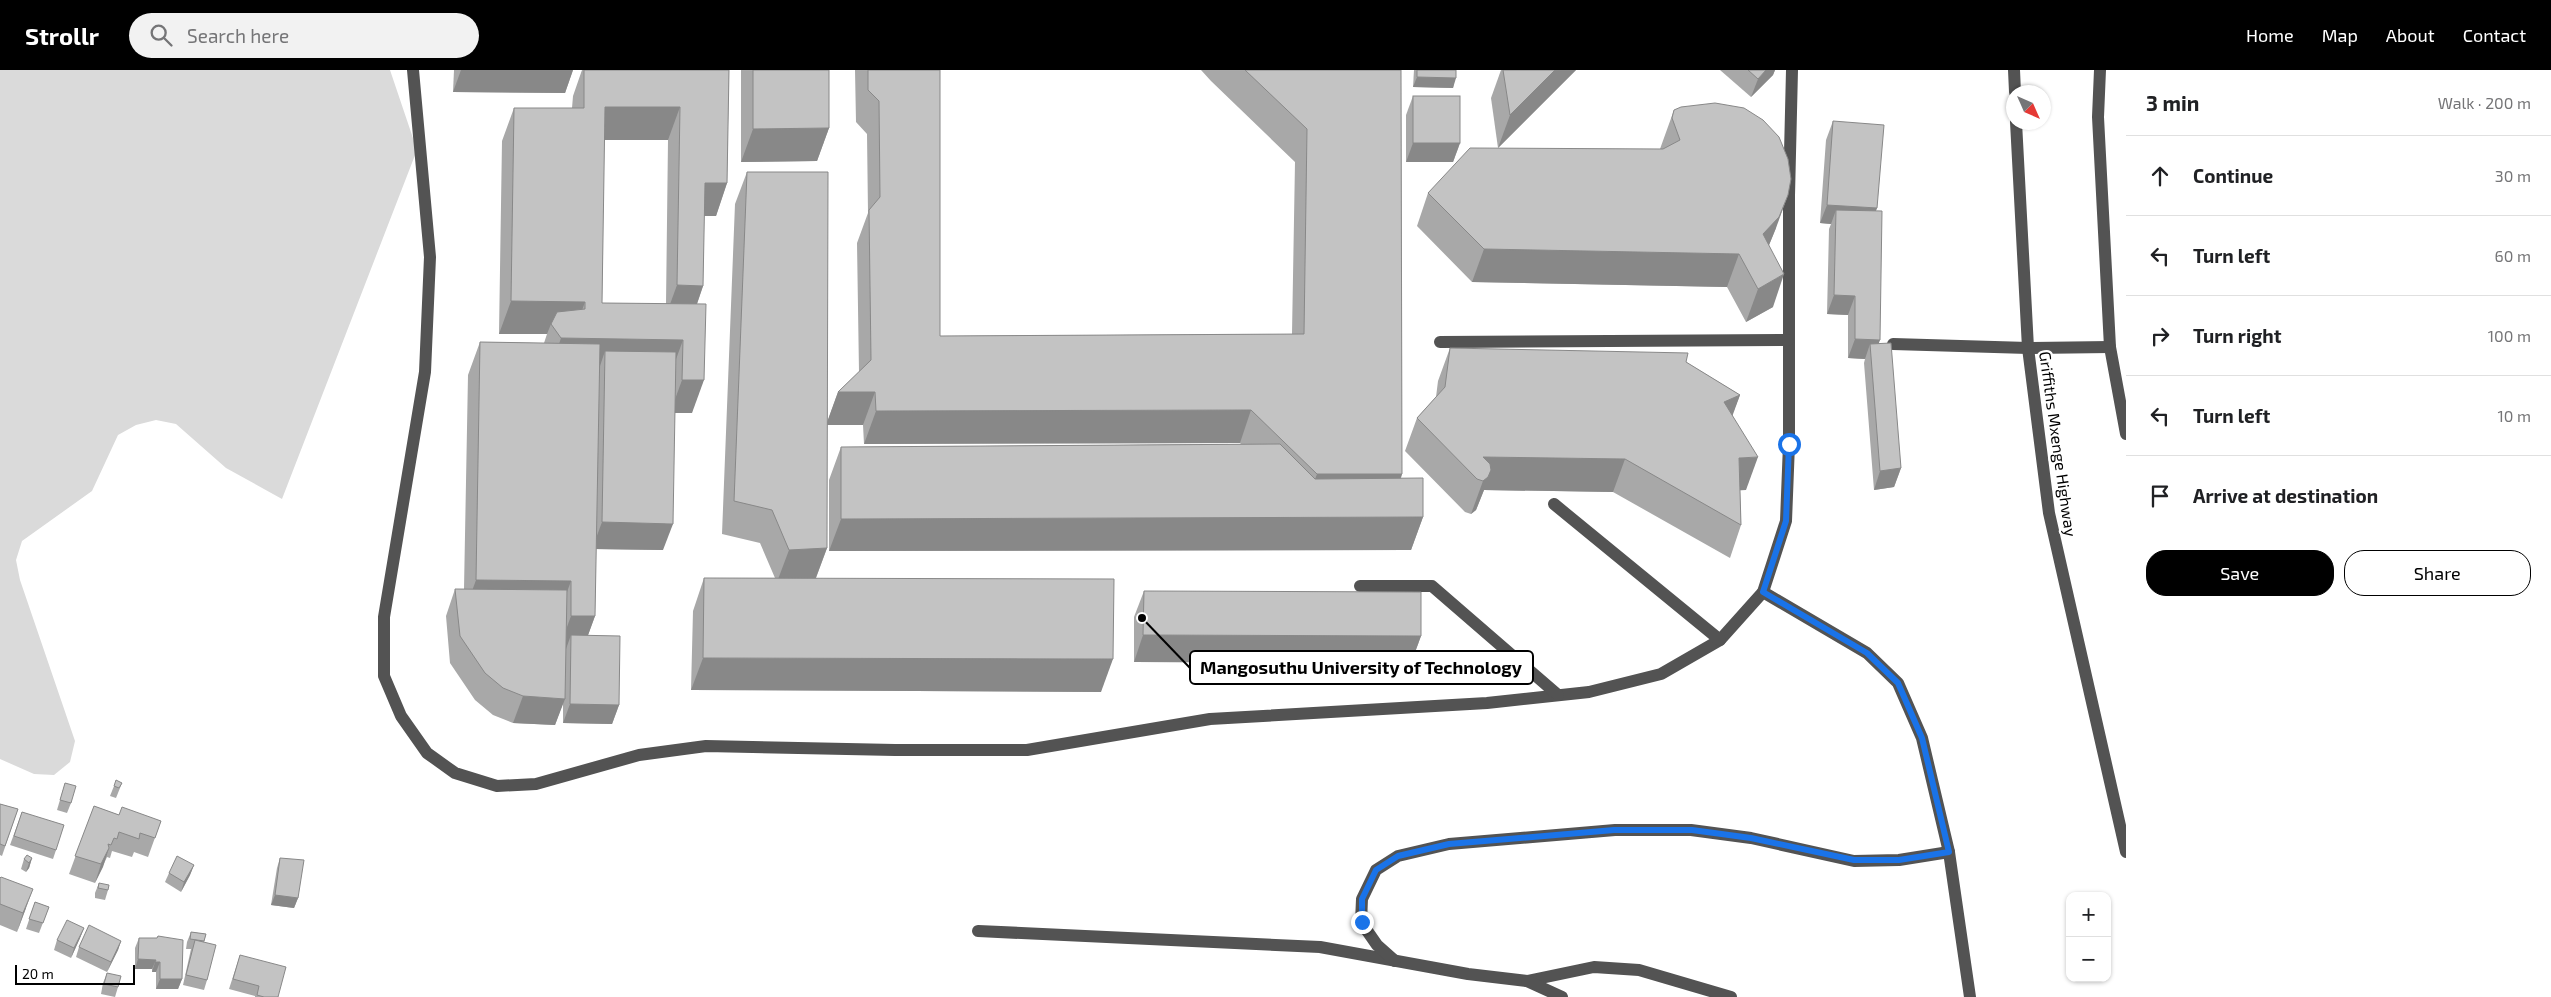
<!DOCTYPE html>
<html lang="en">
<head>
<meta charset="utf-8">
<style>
  :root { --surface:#fff; --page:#f2f2f2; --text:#202124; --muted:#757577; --line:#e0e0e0; --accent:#000 }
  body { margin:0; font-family:"Exo 2",sans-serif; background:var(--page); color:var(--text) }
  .controls { position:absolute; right:15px; bottom:15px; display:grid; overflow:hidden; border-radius:10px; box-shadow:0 1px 4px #0004 }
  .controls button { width:45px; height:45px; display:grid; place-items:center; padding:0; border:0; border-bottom:1px solid var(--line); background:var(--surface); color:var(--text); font:25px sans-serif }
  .compass { position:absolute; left:2006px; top:15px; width:45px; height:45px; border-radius:50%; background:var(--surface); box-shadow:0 1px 4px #0004; rotate:135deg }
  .scale { position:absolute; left:15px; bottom:12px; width:120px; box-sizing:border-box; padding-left:5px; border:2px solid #000; border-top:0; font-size:14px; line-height:18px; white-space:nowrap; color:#000; -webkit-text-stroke:4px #fff; paint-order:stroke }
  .stop { position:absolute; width:15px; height:15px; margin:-11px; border:4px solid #1a73e8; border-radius:50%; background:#fff }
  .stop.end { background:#1a73e8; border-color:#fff; box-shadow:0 1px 5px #0008 }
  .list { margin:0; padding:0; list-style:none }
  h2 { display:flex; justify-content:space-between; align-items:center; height:65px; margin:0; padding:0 20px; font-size:21px }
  h2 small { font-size:16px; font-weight:400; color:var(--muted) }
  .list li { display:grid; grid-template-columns:32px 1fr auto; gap:15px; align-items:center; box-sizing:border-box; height:80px; padding:0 20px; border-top:1px solid var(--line) }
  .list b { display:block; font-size:19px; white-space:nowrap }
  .list em { font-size:16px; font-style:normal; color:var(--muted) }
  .actions { display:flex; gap:10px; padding:15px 20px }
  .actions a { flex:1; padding:11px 0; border:1px solid var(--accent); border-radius:20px; text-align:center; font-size:18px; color:var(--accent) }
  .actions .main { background:var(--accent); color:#fff }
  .icon { flex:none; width:28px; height:28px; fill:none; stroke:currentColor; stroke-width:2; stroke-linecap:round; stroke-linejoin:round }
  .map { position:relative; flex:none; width:2126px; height:927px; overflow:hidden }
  header { display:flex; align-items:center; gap:30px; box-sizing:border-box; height:70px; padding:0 25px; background:var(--accent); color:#fff }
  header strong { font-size:24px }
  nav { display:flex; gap:28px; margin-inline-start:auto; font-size:18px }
  .search { width:350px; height:45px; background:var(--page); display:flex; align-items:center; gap:12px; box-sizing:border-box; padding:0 18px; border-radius:28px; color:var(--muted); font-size:19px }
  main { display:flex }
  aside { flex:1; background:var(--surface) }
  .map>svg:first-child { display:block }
  .green { fill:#dadada }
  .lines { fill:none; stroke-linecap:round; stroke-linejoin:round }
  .minor { stroke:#535353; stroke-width:12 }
  .wall { fill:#a8a8a8; fill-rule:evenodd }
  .shaded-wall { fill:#888 }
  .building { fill:#c3c3c3; stroke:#888 }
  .route { stroke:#1a73e8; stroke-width:6 }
  .labels { text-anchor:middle; stroke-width:4.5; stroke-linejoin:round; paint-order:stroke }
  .street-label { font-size:16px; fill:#000; stroke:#fff }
  .leader { fill:none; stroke:#000; stroke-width:2 }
  .callout-dot { fill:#000; stroke:#fff; stroke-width:2 }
  .callout { fill:#fff; stroke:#000; stroke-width:2 }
  .callout-label { font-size:18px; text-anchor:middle; font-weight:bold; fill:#000 }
</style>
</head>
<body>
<header>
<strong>Strollr</strong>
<div class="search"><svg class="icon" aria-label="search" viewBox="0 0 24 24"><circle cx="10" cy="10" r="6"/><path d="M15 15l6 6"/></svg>Search here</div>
<nav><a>Home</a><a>Map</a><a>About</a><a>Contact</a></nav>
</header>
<main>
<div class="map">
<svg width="2126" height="927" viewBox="0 0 2126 927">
  <rect width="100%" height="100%" fill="#fff"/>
  <polygon class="green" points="0,0 390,0 417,80 282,429 226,398 176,354 156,350 136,355 118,365 92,421 22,471 16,490 20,510 75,671 70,692 54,705 34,704 0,689"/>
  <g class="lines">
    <g class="minor">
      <polyline points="413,0 430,187 425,302 384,547 384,606 401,646 427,683 455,703 497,716 536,714 639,685 706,676 895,680 1027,680 1210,649 1487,633 1589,622 1661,604 1720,570 1763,522 1786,451 1789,374 1789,125 1792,0"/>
      <polyline points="2014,0 2015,22"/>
      <polyline points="2100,0 2098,47 2110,277 2126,364"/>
      <polyline points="2016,52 2028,278 2049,443 2126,782"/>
      <polyline points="1440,272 1788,270"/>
      <polyline points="1893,274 2028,278 2110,277"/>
      <polyline points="1554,434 1720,570"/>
      <polyline points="1360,516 1432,516 1558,625"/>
      <polyline points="1763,522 1867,583 1898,613 1922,668 1949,782 1970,927"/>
      <polyline points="978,861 1320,877 1468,904 1527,911 1594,897 1639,900 1731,927"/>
      <polyline points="1395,891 1377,875 1361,852 1362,829 1376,800 1398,786 1449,774 1615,760 1691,760 1751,768 1854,791 1899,790 1949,782"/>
      <polyline points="1527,911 1562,927"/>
    </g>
  </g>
  <g class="wall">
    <polygon points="454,0 573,0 565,23 453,22"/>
    <path d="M582 0H729L727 113 716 146H704L703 216 697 234 692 343H675L663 480 596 479 595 546 588 565 619 635 612 654 563 653V633L555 655 513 653 493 645 475 630 450 593 446 546 455 519H464L468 305 480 272 544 273 547 264H499L502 71 514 38H572L573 26ZM604 70H668L666 234 602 233Z"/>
    <polygon points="741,0 829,0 829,58 817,91 741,92"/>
    <polygon points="855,0 940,0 940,266 1292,264 1295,92 1211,11 1201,0 1401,0 1402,404 1401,408 1423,447 1411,480 829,481 829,410 841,377 1241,374 1240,373 864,374 863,355 827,355 827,478 816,508 1101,622 691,620 693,541 704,508 775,508 760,473 722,464 735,134 747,102 827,353 838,322 859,302 857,173 868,143 867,64 856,52"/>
    <polygon points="1414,0 1456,0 1453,18 1413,17"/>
    <polygon points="1501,0 1576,0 1498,78 1491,28"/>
    <polygon points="1720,0 1775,0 1773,5 1751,27"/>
    <polygon points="1413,26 1460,73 1453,92 1406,92 1406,45"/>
    <polygon points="1674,40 1776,158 1769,175 1773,237 1746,252 1727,217 1472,212 1417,156 1428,123 1660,79"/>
    <polygon points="1833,51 1877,138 1876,140 1878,274 1901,398 1894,417 1874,420 1864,293 1865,289 1848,288 1848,245 1827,244 1829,159 1831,154 1820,153 1826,70"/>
    <polygon points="1450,278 1686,292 1740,325 1732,345 1746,420 1740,420 1741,455 1730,488 1613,422 1484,420 1476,440 1471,444 1465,442 1405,381 1417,348 1436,327 1438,311"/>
    <polygon points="1144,521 1421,566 1411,593 1134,592 1134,547"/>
    <polygon points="65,713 71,733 67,743 57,740"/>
    <polygon points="122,713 116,728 110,726 114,716"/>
    <polygon points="0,734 18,739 2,786 0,785"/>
    <polygon points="94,736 119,745 161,751 148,787 134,782 132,787 112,781 110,788 107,787 95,813 69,804"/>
    <polygon points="22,742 56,780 53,789 10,775"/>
    <polygon points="32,788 29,798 26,802 21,799 24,789"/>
    <polygon points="280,788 298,828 294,838 271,835 277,798"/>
    <polygon points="194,795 190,805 181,822 165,812 169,803"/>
    <polygon points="0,808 26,838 17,862 0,855"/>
    <polygon points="99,813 108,820 105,830 95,828 95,823"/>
    <polygon points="35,832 49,837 39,863 26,859"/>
    <polygon points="84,858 80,868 71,888 54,880 57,870"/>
    <polygon points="191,862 206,864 204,873 207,910 204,920 183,915 191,879 186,879 187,872"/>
    <polygon points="158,866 182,909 178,919 156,919 156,902 152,902 152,899 135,899 135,878 139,868 157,868"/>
    <polygon points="121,871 118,880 107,902 76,887 79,877"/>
    <polygon points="240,885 278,927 255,927 255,926 229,919"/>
    <polygon points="107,903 118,917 115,927 101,924 103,913"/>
  </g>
  <g class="shaded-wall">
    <polygon points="461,0 573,0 565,23 453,22"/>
    <polygon points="1555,0 1576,0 1498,78 1510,45"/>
    <polygon points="1766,0 1775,0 1773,5 1751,27 1758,9"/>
    <polygon points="1417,7 1456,8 1453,18 1413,17"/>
    <polygon points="605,37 680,37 668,70 593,70"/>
    <polygon points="829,58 817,91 741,92 753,59"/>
    <polygon points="1413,73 1460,73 1453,92 1406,92"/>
    <polygon points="705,113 727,113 716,146 693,146"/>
    <polygon points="1788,125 1776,158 1767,180 1763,164"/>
    <polygon points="1827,135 1877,138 1870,157 1836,140 1831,154 1820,153"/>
    <polygon points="1484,179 1739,184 1727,217 1472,212"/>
    <polygon points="1784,204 1773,237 1746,252 1758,219"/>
    <polygon points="677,215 703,216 692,248 665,248"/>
    <polygon points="1834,225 1855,226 1848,245 1827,244"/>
    <polygon points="511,231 585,232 573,265 551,254 547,264 499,264"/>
    <polygon points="561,268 683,270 671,303 605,281 598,302 550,301"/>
    <polygon points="1855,269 1880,270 1873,289 1870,274 1865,289 1848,288"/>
    <polygon points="682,310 704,310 692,343 670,343"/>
    <polygon points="838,322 875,322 863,355 826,355"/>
    <polygon points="1740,325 1728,358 1724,332"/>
    <polygon points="1251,340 1240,373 864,374 876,341"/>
    <polygon points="1483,387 1625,389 1613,422 1484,420 1476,440 1471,444 1483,411"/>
    <polygon points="1758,387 1746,420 1728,421 1739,388"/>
    <polygon points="1901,398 1894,417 1874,420 1880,401"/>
    <polygon points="1317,404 1402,404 1390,437 1305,437"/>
    <polygon points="1423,447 1411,480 829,481 841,449"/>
    <polygon points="602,452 673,454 663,480 592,479"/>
    <polygon points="827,478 815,510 777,512 789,480"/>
    <polygon points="476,510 571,511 559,544 464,543"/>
    <polygon points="571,546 595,546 583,579 571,565 566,579 559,579"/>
    <polygon points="1143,565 1421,566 1411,593 1134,592"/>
    <polygon points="703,588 1113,589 1101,622 691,620"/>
    <polygon points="523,626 565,629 555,655 513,653"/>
    <polygon points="570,634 619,635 612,654 563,653"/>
    <polygon points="109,778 103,797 95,813 101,794"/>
    <polygon points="32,788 29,798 26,802 29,793"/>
    <polygon points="194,795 190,805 181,822 184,812"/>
    <polygon points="33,819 26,838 17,862 23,843"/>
    <polygon points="275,825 298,828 294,838 271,835"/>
    <polygon points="84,858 80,868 71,888 74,878"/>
    <polygon points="121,871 118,880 107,902 111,892"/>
    <polygon points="138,889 156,890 152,899 135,899"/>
    <polygon points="155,892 160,892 156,902 152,902"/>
    <polygon points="160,909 182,909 178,919 156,919"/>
  </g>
  <g class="building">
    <polygon points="584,0 729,0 727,113 705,113 703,216 677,215 680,37 605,37 602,233 706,234 704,310 682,310 683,270 561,268 551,254 557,242 585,239 585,232 511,231 514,38 584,38"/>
    <polygon points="753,0 829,0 829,58 753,59"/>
    <polygon points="868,0 940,0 940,266 1304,264 1307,59 1245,0 1401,0 1402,404 1317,404 1251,340 876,341 875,322 838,322 871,290 869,140 880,127 879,31 868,20"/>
    <polygon points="1417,0 1456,0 1456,8 1417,7"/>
    <polygon points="1503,0 1555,0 1510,45"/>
    <polygon points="1748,0 1766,0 1758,9"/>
    <rect x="1413" y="26" width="47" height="47"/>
    <polygon points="1715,33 1744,38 1763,50 1779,67 1788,89 1791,109 1788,125 1779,147 1763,164 1784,204 1758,219 1739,184 1484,179 1428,123 1470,78 1663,79 1680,70 1672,48 1674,40 1681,37"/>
    <polygon points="1833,51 1884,55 1877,138 1827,135"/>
    <polygon points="747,102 828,102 827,478 789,480 772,440 734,431"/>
    <polygon points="1836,140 1882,141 1880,270 1855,269 1855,226 1834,225"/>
    <polygon points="480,272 600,274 595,546 571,546 571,511 476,510"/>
    <polygon points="1891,273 1901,398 1880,401 1870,274"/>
    <polygon points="1450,278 1688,283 1686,292 1740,325 1724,332 1758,387 1739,388 1741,455 1625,389 1483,387 1490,394 1491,400 1488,407 1483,411 1477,409 1417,348 1445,317"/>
    <polygon points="605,281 676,282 673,454 602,452"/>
    <polygon points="1280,374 1315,409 1423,408 1423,447 841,449 841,377"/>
    <polygon points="704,508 1114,509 1113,589 703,588"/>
    <polygon points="455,519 567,520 565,629 523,626 503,618 485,603 460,566"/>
    <polygon points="1144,521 1421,522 1421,566 1143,565"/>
    <polygon points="571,565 620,566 619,635 570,634"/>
    <polygon points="116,710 122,713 119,718 114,716"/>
    <polygon points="65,713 76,716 71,733 60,730"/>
    <polygon points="0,734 18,739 5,776 0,774"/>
    <polygon points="94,736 119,745 122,737 161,751 155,768 140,763 139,769 119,762 117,769 114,768 111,775 108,774 109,778 101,794 75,786"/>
    <polygon points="22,742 64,755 56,780 14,766"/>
    <polygon points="27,785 32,788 29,793 24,789"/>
    <polygon points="177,786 194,795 184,812 169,803"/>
    <polygon points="280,788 304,790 298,828 275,825"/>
    <polygon points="1,807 33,819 23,843 0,834 0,808"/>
    <polygon points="99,813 109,815 108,820 98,818"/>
    <polygon points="35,832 49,837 43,853 29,849"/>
    <polygon points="67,850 84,858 74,878 57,870"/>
    <polygon points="89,855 121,871 111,892 79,877"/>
    <polygon points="191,862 206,864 204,871 190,869"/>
    <polygon points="158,866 183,870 182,909 160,909 160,892 155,892 156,890 138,889 139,868 157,868"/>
    <polygon points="195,870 216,875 207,910 186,905"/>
    <polygon points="240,885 286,897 278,927 264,927 257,925 259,916 233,909"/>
    <polygon points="107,903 121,906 118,917 104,914"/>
  </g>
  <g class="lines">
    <polyline class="route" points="1362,852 1362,829 1376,800 1398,786 1449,774 1614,760 1692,760 1751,768 1854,790 1899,790 1949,782 1922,668 1898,613 1867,583 1763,522 1786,451 1789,374"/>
  </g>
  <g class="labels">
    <g class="street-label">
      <text transform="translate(2058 374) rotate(82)" y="6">Griffiths Mxenge Highway</text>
    </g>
  </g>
  <path class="leader" d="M1142 548L1190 598"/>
  <circle class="callout-dot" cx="1142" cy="548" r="5"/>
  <rect class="callout" x="1190" y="581" width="343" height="33" rx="5"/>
  <g class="callout-label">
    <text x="1361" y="604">Mangosuthu University of Technology</text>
  </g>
</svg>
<div class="controls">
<button>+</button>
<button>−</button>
</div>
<svg class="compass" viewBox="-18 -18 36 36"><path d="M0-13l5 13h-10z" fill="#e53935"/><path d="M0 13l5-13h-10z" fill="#757577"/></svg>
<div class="scale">20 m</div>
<div class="stop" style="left:1789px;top:374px"></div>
<div class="stop end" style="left:1362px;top:852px"></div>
</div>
<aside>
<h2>3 min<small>Walk · 200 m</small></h2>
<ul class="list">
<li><svg class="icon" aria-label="ahead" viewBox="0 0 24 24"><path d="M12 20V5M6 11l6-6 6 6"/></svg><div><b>Continue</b></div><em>30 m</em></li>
<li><svg class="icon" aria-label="left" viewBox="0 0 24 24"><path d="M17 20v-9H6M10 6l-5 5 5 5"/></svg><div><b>Turn left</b></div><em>60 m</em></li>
<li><svg class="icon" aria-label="right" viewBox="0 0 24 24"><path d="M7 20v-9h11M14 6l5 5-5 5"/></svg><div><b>Turn right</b></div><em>100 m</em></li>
<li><svg class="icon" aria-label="left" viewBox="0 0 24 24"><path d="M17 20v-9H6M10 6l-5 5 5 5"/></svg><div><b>Turn left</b></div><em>10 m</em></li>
<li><svg class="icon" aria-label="arrive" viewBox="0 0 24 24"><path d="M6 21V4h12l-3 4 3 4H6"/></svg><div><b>Arrive at destination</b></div></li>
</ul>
<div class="actions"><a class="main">Save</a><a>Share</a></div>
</aside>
</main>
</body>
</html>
